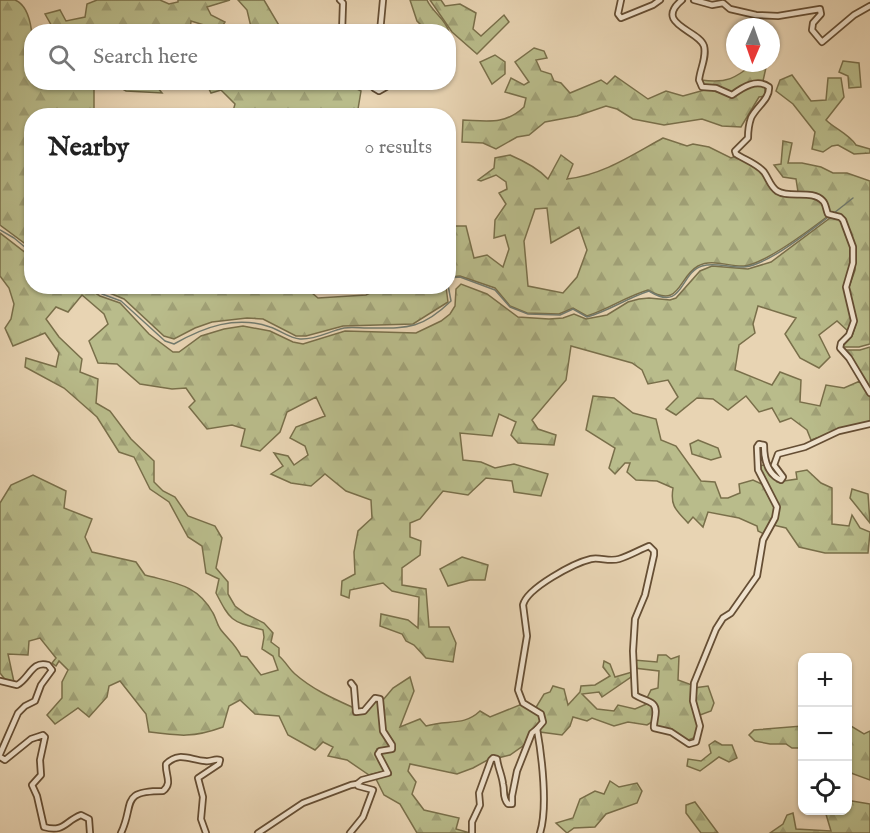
<!DOCTYPE html>
<html lang="en">
<head>
<meta charset="utf-8">
<style>
  :root { --surface:#fff; --page:#f6f6f6; --text:#222; --muted:#767676; --line:#e0e0e0 }
  body { margin:0; font-family:"IM FELL English",serif; background:var(--page); color:var(--text) }
  .controls { position:absolute; right:18px; bottom:18px; display:grid; overflow:hidden; border-radius:12px; box-shadow:0 2px 4px #0004 }
  .controls button { width:54px; height:54px; display:grid; place-items:center; padding:0; border:0; border-bottom:2px solid var(--line); background:var(--surface); color:var(--text); font:30px sans-serif }
  .compass { position:absolute; left:726px; top:18px; width:54px; height:54px; border-radius:50%; background:var(--surface); box-shadow:0 2px 4px #0004; rotate:182deg }
  .list { margin:0; padding:0; list-style:none }
  h2 { display:flex; justify-content:space-between; align-items:center; height:78px; margin:0; padding:0 24px; font-size:26px }
  h2 small { font-size:20px; font-weight:400; color:var(--muted) }
  .icon { flex:none; width:33px; height:33px; fill:none; stroke:currentColor; stroke-width:2; stroke-linecap:round; stroke-linejoin:round }
  .map { position:relative; flex:none; width:870px; height:833px; overflow:hidden }
  .search { position:absolute; background:var(--surface); box-shadow:0 2px 4px #0004; left:24px; top:24px; width:432px; height:66px; display:flex; align-items:center; gap:15px; box-sizing:border-box; padding:0 21px; border-radius:24px; color:var(--muted); font-size:22px }
  .panel { position:absolute; background:var(--surface); box-shadow:0 2px 4px #0004; left:24px; top:108px; width:432px; height:186px; border-radius:24px }
  .map>svg:first-child { display:block }
  .forest { fill:url(#forest-firs); stroke:#796f4a; stroke-width:1.5; fill-rule:evenodd }
  .lines { fill:none; stroke-linecap:round; stroke-linejoin:round }
  .stream { stroke:#727b6e; stroke-width:1.5 }
  .minor-casing { stroke:#654e34; stroke-width:8 }
  .minor { stroke:#f0e3ce; stroke-width:4.5 }
</style>
</head>
<body>
<div class="map">
<svg width="870" height="833" viewBox="0 0 870 833">
  <defs>
    <pattern id="forest-firs" width="22" height="20" patternUnits="userSpaceOnUse" patternTransform="scale(1.5)"><rect width="22" height="20" fill="#b9bc8b"/><path d="M5 1l3.5 6h-7zM16 11l3.5 6h-7z" fill="#a0a177"/></pattern>
  </defs>
  <rect width="100%" height="100%" fill="#e8d4b3"/>
  <filter id="stains"><feTurbulence type="fractalNoise" baseFrequency=".00333" numOctaves="4"/><feColorMatrix values="0 0 0 0 .2 0 0 0 0 .09 0 0 0 0 .02 0 0 0 .5 -.17"/></filter>
  <radialGradient id="worn" r=".72"><stop offset=".6" stop-color="#630" stop-opacity="0"/><stop offset="1" stop-color="#630" stop-opacity=".3"/></radialGradient>
  <g class="forest">
    <path d="M0 0C4 0 11 0 15 0 38 9 32 62 32 82L94 83V115L32 116 31 248 0 225Z"/>
    <polygon points="97,0 160,0 169,4 178,2 178,0 230,0 207,7 211,15 225,22 220,30 191,21 190,31 54,31 54,30 45,14 60,10 66,21 85,17 87,4"/>
    <polygon points="238,0 264,0 280,27 278,31 251,27 247,10"/>
    <path d="M410 0H427C432 12 446 19 449 32L436 29 427 31 417 21Z"/>
    <polygon points="430,0 441,0 445,6 460,4 476,13 473,29 481,36 504,15 509,22 477,54 452,32"/>
    <path d="M534 48 544 51 547 58 536 60 541 71 551 74 554 81 561 83 570 93 601 80 607 84 615 76 648 99 666 91 683 96 708 89 730 96 751 86H765V96L759 97 741 127 722 126 702 119 664 125 633 119 617 109 606 106 577 116 545 122 529 135 517 137 496 149 483 143 462 142 463 120C488 121 505 125 524 107L526 98 505 92 511 78 524 85 529 82 515 62Z"/>
    <polygon points="495,55 505,62 505,74 492,84 480,62"/>
    <polygon points="843,61 859,63 861,87 849,88 848,76 839,72"/>
    <path d="M755 63H767L763 81 755 82 731 93 715 86 703 85 701 80C727 84 735 78 755 63Z"/>
    <path d="M792 75 811 101 826 100 828 78H841L844 97 826 120C835 129 849 134 856 145L870 149V153L854 154 838 145 832 146 823 152 812 149 815 132 793 104 776 91 780 80Z"/>
    <polygon points="112,83 154,83 162,93 126,91"/>
    <polygon points="206,83 345,83 361,91 357,115 232,115 235,104 221,90 211,93"/>
    <path d="M663 138 687 146 693 144 709 147 731 158 736 156C745 161 758 166 764 175 768 180 768 187 774 190 788 200 806 191 820 200 826 204 823 211 828 216 811 229 764 264 744 266 729 267 712 258 698 266 677 278 681 309 648 290 625 297 609 309 587 316L573 308 559 314 527 313 510 306 495 288 460 276 449 277V230L454 226H466L474 258 487 255 503 267 509 249 505 235 494 238 495 220 506 204 499 193 507 189 506 182 496 175 481 181 478 180 494 168 495 158 510 155C524 161 538 168 548 179L561 155 573 164 567 179C603 175 632 155 663 138ZM547 208 551 243 579 227 587 250 577 277 563 293 528 286 524 241 535 209Z"/>
    <polygon points="783,141 792,143 788,163 802,163 821,167 833,173 847,173 870,181 870,344 859,347 842,347 852,336 856,324 848,290 855,270 855,250 847,224 831,214 824,199 798,192 796,179 783,177 774,165 781,164"/>
    <path d="M830 218 839 219 841 221 851 247 852 264 845 287 852 322 849 332 837 321 819 335 830 357 819 368 800 358 785 334 796 318 758 306 753 324 755 333 739 345 735 370 772 385 780 372 801 380 800 402 820 406 826 385 844 388 860 381 870 397V421L811 440 807 430 791 418 780 422 772 408 759 412 746 396 728 410 713 399 697 398 676 415 666 409 678 397 668 380 648 384 642 370 632 363 571 346 566 380 532 420 538 429 556 435 554 445 518 443 511 435 516 422 499 414 492 436 460 433 463 460 481 462 495 468 514 464 548 474 541 496 514 492 512 481 486 478 468 495 443 491 420 519 410 523V537L421 541 420 555 402 568V585L426 589 429 627H449L456 643 453 662 426 658 414 645 406 641 402 634 380 626 381 614 408 620 418 628 419 597 392 591 383 583 350 590 349 598 341 595 342 581 355 574 354 552 358 531 372 518 371 500 346 491 325 474 311 486 291 483 271 474 283 466 274 453 288 456 294 465 308 455 305 446 290 438 296 427 325 416 316 397 287 412 280 432 260 451 241 446 245 429 232 425 207 429 189 407 195 401 186 388 172 389 140 384 117 364 98 363 89 341 108 324 104 314 82 295 68 312 56 307 46 319 59 337 82 359 80 372 98 379 96 403 110 411 131 439 154 461V482L163 491 175 497 188 516 215 526 222 538 216 568 228 582V594L235 606 246 614 264 623 273 633 271 642 279 648V656C286 662 289 669 295 674 312 689 332 698 352 707L355 713C368 717 368 705 378 700L380 702 382 733 390 744V747L377 749 376 752 385 771 369 775 347 760 328 756 333 747 323 742 315 750 288 735 279 716 255 714 240 700 229 706 223 727C193 738 179 736 149 732L146 714 120 681 109 686 107 697 89 717 78 708 55 724 47 715 62 698V682L68 670 59 661 56 666 52 663 56 658 40 638 29 641 28 655 8 654 14 682H7L0 673V503L11 485 33 475 66 491 64 508 92 519 85 537 92 552 136 562 145 575C174 583 197 584 213 613 216 618 217 625 221 630 228 639 236 645 241 656L247 657 261 675 278 670 273 656 262 649 264 637 263 630C231 621 231 622 216 593L219 579 206 573 202 546 188 537 169 502 150 489 134 457 119 452 97 417 64 388 25 367 26 358 56 367 59 353 45 333 13 346 5 328 11 319 14 304 9 288 0 276V233L31 257 32 286 86 287 100 296 120 303 149 334 173 352H179L201 336 224 329 243 326 270 331 293 342 303 344 345 331 416 333 441 321 450 314 455 306 456 289 461 284 487 294 518 317 549 319 563 318 574 314 586 319 607 315 628 302 639 299 649 298 670 300 676 298 700 271 712 266 748 269 771 262Z"/>
    <polygon points="236,287 251,291 258,287 305,287 318,298 366,295 382,287 446,287 448,302 413,324 343,326 306,336 296,336 263,319 247,318 212,322 195,328 174,339 164,336 124,299 95,287"/>
    <polygon points="870,347 870,389 842,350 860,350"/>
    <path d="M593 396 614 398 633 413 656 419 661 440 676 446 701 481 715 482 721 498H728L740 493 739 484 753 480 764 485 775 508 774 518 764 534 758 531 757 526 739 518 708 512 703 527 693 517 688 523C676 510 670 506 673 488L657 481 636 480 627 472 630 463H625L615 474 609 468 615 448 586 430Z"/>
    <polygon points="698,440 718,448 721,457 711,460 692,454 690,444"/>
    <polygon points="764,465 777,482 797,479 796,472 807,470 821,483 832,488 832,524 849,526 852,515 860,528 870,532 868,553 825,553 799,547 786,528 773,525 779,508 758,466"/>
    <polygon points="852,489 868,494 870,523 850,498"/>
    <polygon points="462,557 488,565 485,580 470,580 448,586 440,569"/>
    <polygon points="658,655 666,655 671,659 679,656 678,680 692,685 699,727 696,737 686,741 655,726 657,709 646,700 651,690 658,688 659,671 634,668 634,660 657,662"/>
    <polygon points="604,661 610,664 615,677 632,672 631,677 602,697 599,692 582,694 597,709 614,711 618,705 635,709 649,703 654,710 652,722 647,725 628,722 614,726 592,718 587,721 573,717 570,726 562,735 540,732 539,729 544,721 535,709 544,694 550,692 553,686 564,689 568,705 580,692 581,686 595,685 610,676 603,667"/>
    <path d="M410 677 414 691 400 727 420 719 426 726C447 719 463 727 480 711L490 717 522 704 540 715 542 722 530 732 527 743 510 755 498 758 493 757 473 768 457 774 410 764 408 771 416 782 412 794 424 810 459 818 456 829 470 833H417L400 804 384 795 376 779 390 775V772L380 756 381 752H390L394 747 393 741 385 731 383 700 393 688Z"/>
    <polygon points="708,686 714,703 711,711 700,715 695,704 694,688"/>
    <polygon points="802,726 802,748 792,748 786,744 770,744 755,741 749,735 754,730"/>
    <polygon points="848,726 851,726 864,734 870,731 870,780 848,772"/>
    <polygon points="715,741 722,745 732,745 737,758 729,762 719,757 700,771 687,766 688,759 701,761 711,753 709,745"/>
    <polygon points="610,781 619,787 637,783 642,791 637,803 606,814 595,827 574,828 567,833 556,823 573,818 580,799 595,791 604,794"/>
    <polygon points="852,801 870,804 870,833 770,833 783,824 787,815 793,813 796,829 831,831 825,811 848,810 848,802"/>
    <polygon points="695,802 718,833 701,833 686,813 686,805"/>
  </g>
  <g class="lines">
    <g class="stream">
      <polyline points="834,213 853,198"/>
      <polyline points="0,230 14,238 32,253"/>
      <path d="M448 278 460 277 495 290 510 307 528 314 560 315 573 309 587 317C609 311 627 298 649 291 684 313 679 273 702 266 716 262 729 268 744 267 768 265 811 230 831 215"/>
      <path d="M91 286 102 294 121 301 165 341 174 344C204 327 236 315 270 327 280 330 289 338 300 339 315 340 330 331 344 328 351 327 360 328 367 328 407 328 421 330 451 301L448 285"/>
    </g>
    <defs>
      <g id="minor">
        <polyline points="340,0 343,3 342,32"/>
        <polyline points="621,0 618,14 621,18 653,5 660,0"/>
        <path d="M682 0C653 24 699 30 704 46 707 57 700 69 699 80L702 87 716 88 732 95C743 87 757 78 769 87 770 99 756 107 751 118 749 124 748 132 748 138L735 151 736 154C745 160 756 163 764 172 769 179 770 186 777 191 790 199 812 189 823 201 826 204 826 210 828 214L840 217 843 220 853 247V263L846 287 854 321 849 335 841 343 840 348 849 358 870 393"/>
        <polyline points="694,0 712,5 723,3 730,9 756,15 778,16 820,9 821,14 813,23 812,30 822,42 854,15 870,6"/>
        <polyline points="380,32 383,0"/>
        <polyline points="374,82 374,88 379,91 386,87 388,82"/>
        <path d="M0 681 17 685C29 679 32 660 48 665L52 670 41 685 35 701 25 706 18 713 0 754"/>
        <path d="M537 729 543 722 541 714 523 703 518 690 527 636 523 605C527 588 574 563 591 559 600 557 609 562 619 559 629 556 639 550 649 546L654 551V555L645 595 635 619 633 651 635 695C641 699 648 700 653 704 659 710 653 721 654 728L671 732 689 744 696 742 700 726 693 701 694 683 716 629 723 618 731 613 757 576 763 540 775 518 777 507 758 470 757 447 759 444 764 445C764 459 767 474 781 480L783 477 774 465 778 454 805 447 839 431 870 424"/>
        <path d="M0 757 5 760 31 739 43 735 45 737 40 760 41 775 32 785 37 796 44 827C64 833 65 821 81 815L89 819 90 833"/>
        <path d="M121 833C135 804 119 791 163 791 173 783 165 775 166 764 179 751 190 760 205 761 212 762 214 758 220 760L219 764 198 778 203 797 201 819 206 833"/>
        <polyline points="258,833 303,803 351,785 357,784"/>
        <polyline points="350,833 363,817 373,790 358,786 357,784 362,780 388,773 378,754 380,751 392,749 392,745 383,731 380,699 375,698 364,711 356,712 354,687 351,683"/>
        <path d="M472 833V822L480 805 479 793 491 760 493 758 497 759C498 768 502 775 503 784 505 792 502 797 508 804H512V796L517 771 532 733 537 729C542 757 548 808 540 833"/>
      </g>
    </defs>
    <use href="#minor" class="minor-casing"/>
    <use href="#minor" class="minor"/>
  </g>
  <rect width="100%" height="100%" filter="url(#stains)"/>
  <rect width="100%" height="100%" fill="url(#worn)"/>
</svg>
<div class="controls">
<button>+</button>
<button>−</button>
<button><svg class="icon" aria-label="locate" viewBox="0 0 24 24"><circle cx="12" cy="12" r="6"/><path d="M12 2v4M12 18v4M2 12h4M18 12h4"/></svg></button>
</div>
<svg class="compass" viewBox="-18 -18 36 36"><path d="M0-13l5 13h-10z" fill="#e53935"/><path d="M0 13l5-13h-10z" fill="#767676"/></svg>
<div class="search"><svg class="icon" aria-label="search" viewBox="0 0 24 24"><circle cx="10" cy="10" r="6"/><path d="M15 15l6 6"/></svg>Search here</div>
<section class="panel">
<h2>Nearby<small>0 results</small></h2>
<ul class="list">
</ul>
</section>
</div>
</body>
</html>
